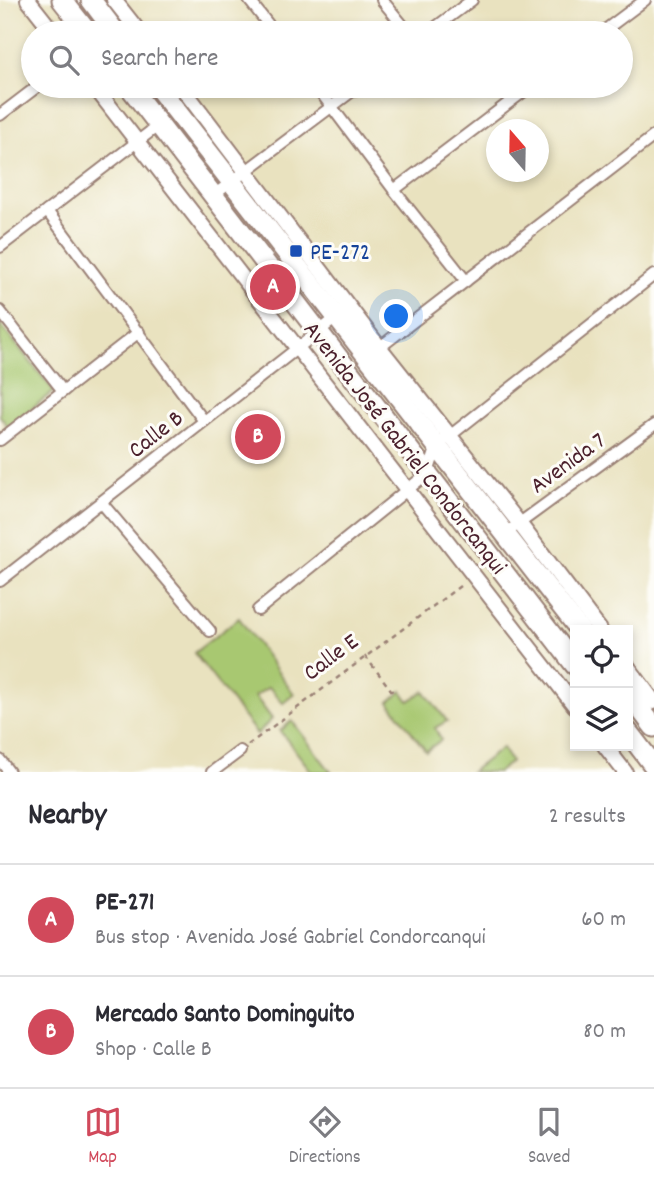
<!DOCTYPE html>
<html lang="en">
<head>
<meta charset="utf-8">
<style>
  :root { --surface:#fff; --page:#f2f2f3; --text:#2b2b33; --muted:#7c7c81; --line:#e1e1e2; --accent:#d1495b }
  body { margin:0; font-family:Dekko,sans-serif; background:var(--page); color:var(--text) }
  .controls { position:absolute; right:21px; bottom:21px; display:grid; overflow:hidden; border-radius:0px; box-shadow:0 4px 10px #0003 }
  .controls button { width:63px; height:63px; display:grid; place-items:center; padding:0; border:0; border-bottom:2px solid var(--line); background:var(--surface); color:var(--text); font:35px sans-serif }
  .compass { position:absolute; left:486px; top:119px; width:63px; height:63px; border-radius:50%; background:var(--surface); box-shadow:0 4px 10px #0003; rotate:340deg }
  .you { position:absolute; left:397px; top:317px; width:24px; height:24px; margin:-18px; border:5px solid #fff; border-radius:50%; background:#1a73e8; box-shadow:0 0 0 10px #1a73e833 }
  .badge { display:grid; place-items:center; width:46px; height:46px; border-radius:50%; background:var(--accent); color:#fff; font-size:23px; font-weight:700 }
  .pin { position:absolute; translate:-50% -50%; border:4px solid #fff; box-shadow:0 2px 7px #0006 }
  .list { margin:0; padding:0; list-style:none }
  h2 { display:flex; justify-content:space-between; align-items:center; height:91px; margin:0; padding:0 28px; font-size:30px }
  h2 small { font-size:23px; font-weight:400; color:var(--muted) }
  .list li { display:grid; grid-template-columns:46px 1fr auto; gap:21px; align-items:center; box-sizing:border-box; height:112px; padding:0 28px; border-top:2px solid var(--line) }
  .list b { display:block; font-size:26px; white-space:nowrap }
  .list p { margin:0; font-size:23px; white-space:nowrap; color:var(--muted) }
  .list em { font-size:23px; font-style:normal; color:var(--muted) }
  .icon { flex:none; width:38px; height:38px; fill:none; stroke:currentColor; stroke-width:2; stroke-linecap:round; stroke-linejoin:round }
  .map { position:relative; flex:none; width:654px; height:772px; overflow:hidden }
  .search { position:absolute; background:var(--surface); box-shadow:0 4px 10px #0003; left:21px; right:21px; top:21px; height:77px; display:flex; align-items:center; gap:18px; box-sizing:border-box; padding:0 24px; border-radius:38px; color:var(--muted); font-size:26px }
  .sheet { height:315px; background:var(--surface) }
  nav { display:flex; justify-content:space-around; align-items:center; box-sizing:border-box; height:98px; border-top:2px solid var(--line); background:var(--surface); font-size:19px; color:var(--muted) }
  nav a { display:grid; justify-items:center; gap:4px }
  nav .on { color:var(--accent) }
  .map>svg:first-child { display:block }
  .park { fill:#a8c871; stroke:#79744e; stroke-width:2 }
  .lines { fill:none; stroke-linecap:round; stroke-linejoin:round }
  .minor-casing { stroke:#9a8075; stroke-width:14 }
  .tertiary-casing { stroke:#9a8075; stroke-width:18 }
  .trunk-casing { stroke:#9a8075; stroke-width:23 }
  .path { stroke:#9a8075; stroke-width:2.5; stroke-dasharray:5 5; stroke-linecap:butt }
  .minor { stroke:#fff; stroke-width:10 }
  .tertiary { stroke:#fff; stroke-width:14 }
  .trunk { stroke:#fff; stroke-width:19 }
  .transit-dot { fill:#1a4fb4; stroke:#fdfcf7; stroke-width:2.5 }
  .labels { text-anchor:middle; stroke-width:6; stroke-linejoin:round; paint-order:stroke }
  .transit-label { font-size:24px; fill:#164399; stroke:#fdfcf7; text-anchor:start }
  .street-label { font-size:24px; fill:#4a1f2b; stroke:#fdfcf7 }
</style>
</head>
<body>
<div class="map">
<svg width="654" height="772" viewBox="0 0 654 772">
  <rect width="100%" height="100%" fill="#fdfcf7"/>
  <filter id="ink" filterUnits="userSpaceOnUse"><feTurbulence type="fractalNoise" baseFrequency=".0143" numOctaves="2"/><feDisplacementMap in="SourceGraphic" scale="14" xChannelSelector="R" yChannelSelector="G"/><feConvolveMatrix kernelMatrix="1 2 1 2 8 2 1 2 1" color-interpolation-filters="sRGB"/></filter>
  <filter id="wash" filterUnits="userSpaceOnUse"><feTurbulence type="fractalNoise" baseFrequency=".00686" numOctaves="4" result="noise"/><feDisplacementMap in="SourceGraphic" scale="28" xChannelSelector="R" yChannelSelector="G"/><feGaussianBlur stdDeviation="1.57" result="paint"/><feColorMatrix in="noise" values="0 0 0 0 0 0 0 0 0 0 0 0 0 0 0 0 0 1.4 0 .05"/><feComposite in="paint" operator="in"/></filter>
  <g filter="url(#wash)">
    <rect width="100%" height="100%" fill="#e9e2bf"/>
    <g class="park">
      <polygon points="0,324 54,391 8,427 0,416"/>
      <polygon points="239,618 294,694 283,703 269,687 255,696 272,719 257,734 194,653"/>
      <polygon points="402,691 409,701 424,691 447,721 435,728 441,740 426,751 389,702"/>
      <polygon points="292,721 331,772 312,772 280,731"/>
      <polygon points="502,748 511,762 498,772 471,772"/>
    </g>
  </g>
  <g filter="url(#ink)">
    <g class="lines">
      <defs>
        <g id="minor">
          <polyline points="249,0 275,33"/>
          <polyline points="382,0 409,33"/>
          <polyline points="428,33 472,0"/>
          <polyline points="601,33 645,0"/>
          <polyline points="316,86 394,190 466,281"/>
          <polyline points="0,115 38,86"/>
          <polyline points="394,190 531,86"/>
          <polyline points="214,195 359,86"/>
          <polyline points="47,211 204,421"/>
          <polyline points="0,247 159,125"/>
          <polyline points="0,311 63,391"/>
          <polyline points="375,351 654,136"/>
          <polyline points="0,440 139,332"/>
          <polyline points="101,502 210,631"/>
          <polyline points="513,528 654,425"/>
          <polyline points="0,581 336,318"/>
          <polyline points="258,610 428,473 437,446 654,275"/>
          <polyline points="0,760 9,772"/>
          <polyline points="212,772 240,751"/>
        </g>
        <g id="tertiary">
          <polyline points="28,0 54,33"/>
          <polyline points="114,0 140,33"/>
          <polyline points="94,86 575,706"/>
          <polyline points="181,86 380,348 519,523 600,630"/>
          <polyline points="628,667 654,702"/>
          <polyline points="605,746 625,772"/>
        </g>
        <g id="trunk">
          <polyline points="62,0 88,33"/>
          <polyline points="91,0 116,33"/>
          <polyline points="129,86 575,665"/>
          <polyline points="157,86 580,630"/>
          <polyline points="628,693 654,727"/>
          <polyline points="628,732 654,766"/>
        </g>
      </defs>
      <use href="#minor" class="minor-casing"/>
      <use href="#tertiary" class="tertiary-casing"/>
      <use href="#trunk" class="trunk-casing"/>
      <g class="path">
        <polyline points="365,656 395,695"/>
        <polyline points="248,745 464,583"/>
      </g>
      <use href="#minor" class="minor"/>
      <use href="#tertiary" class="tertiary"/>
      <use href="#trunk" class="trunk"/>
    </g>
  </g>
  <rect class="transit-dot" x="289" y="244" width="14" height="14" rx="3.5"/>
  <g class="labels">
    <g class="transit-label">
      <text x="310" y="259">PE-272</text>
    </g>
    <g class="street-label">
      <text transform="translate(155 433) rotate(-38)" y="8">Calle B</text>
      <text transform="translate(406 447) rotate(52)" y="8">Avenida José Gabriel Condorcanqui</text>
      <text transform="translate(567 462) rotate(-36)" y="8">Avenida 7</text>
      <text transform="translate(330 656) rotate(-37)" y="8">Calle E</text>
    </g>
  </g>
</svg>
<div class="controls">
<button><svg class="icon" aria-label="locate" viewBox="0 0 24 24"><circle cx="12" cy="12" r="6"/><path d="M12 2v4M12 18v4M2 12h4M18 12h4"/></svg></button>
<button><svg class="icon" aria-label="layers" viewBox="0 0 24 24"><path d="M12 4l9 5-9 5-9-5zM3 14l9 5 9-5"/></svg></button>
</div>
<svg class="compass" viewBox="-18 -18 36 36"><path d="M0-13l5 13h-10z" fill="#e53935"/><path d="M0 13l5-13h-10z" fill="#7c7c81"/></svg>
<div class="you"></div>
<div class="pin badge" style="left:273px;top:287px">A</div>
<div class="pin badge" style="left:258px;top:437px">B</div>
<div class="search"><svg class="icon" aria-label="search" viewBox="0 0 24 24"><circle cx="10" cy="10" r="6"/><path d="M15 15l6 6"/></svg>Search here</div>
</div>
<section class="sheet">
<h2>Nearby<small>2 results</small></h2>
<ul class="list">
<li><span class="badge">A</span><div><b>PE-271</b><p>Bus stop · Avenida José Gabriel Condorcanqui</p></div><em>60 m</em></li>
<li><span class="badge">B</span><div><b>Mercado Santo Dominguito</b><p>Shop · Calle B</p></div><em>80 m</em></li>
</ul>
</section>
<nav>
<a class="on"><svg class="icon" aria-label="map" viewBox="0 0 24 24"><path d="M3 6l6-2 6 2 6-2v14l-6 2-6-2-6 2zM9 4v14M15 6v14"/></svg>Map</a>
<a><svg class="icon" aria-label="directions" viewBox="0 0 24 24"><path d="M12 3l9 9-9 9-9-9zM9 14v-3h6M13 9l2 2-2 2"/></svg>Directions</a>
<a><svg class="icon" aria-label="saved" viewBox="0 0 24 24"><path d="M7 4h10v16l-5-4-5 4z"/></svg>Saved</a>
</nav>
</body>
</html>
